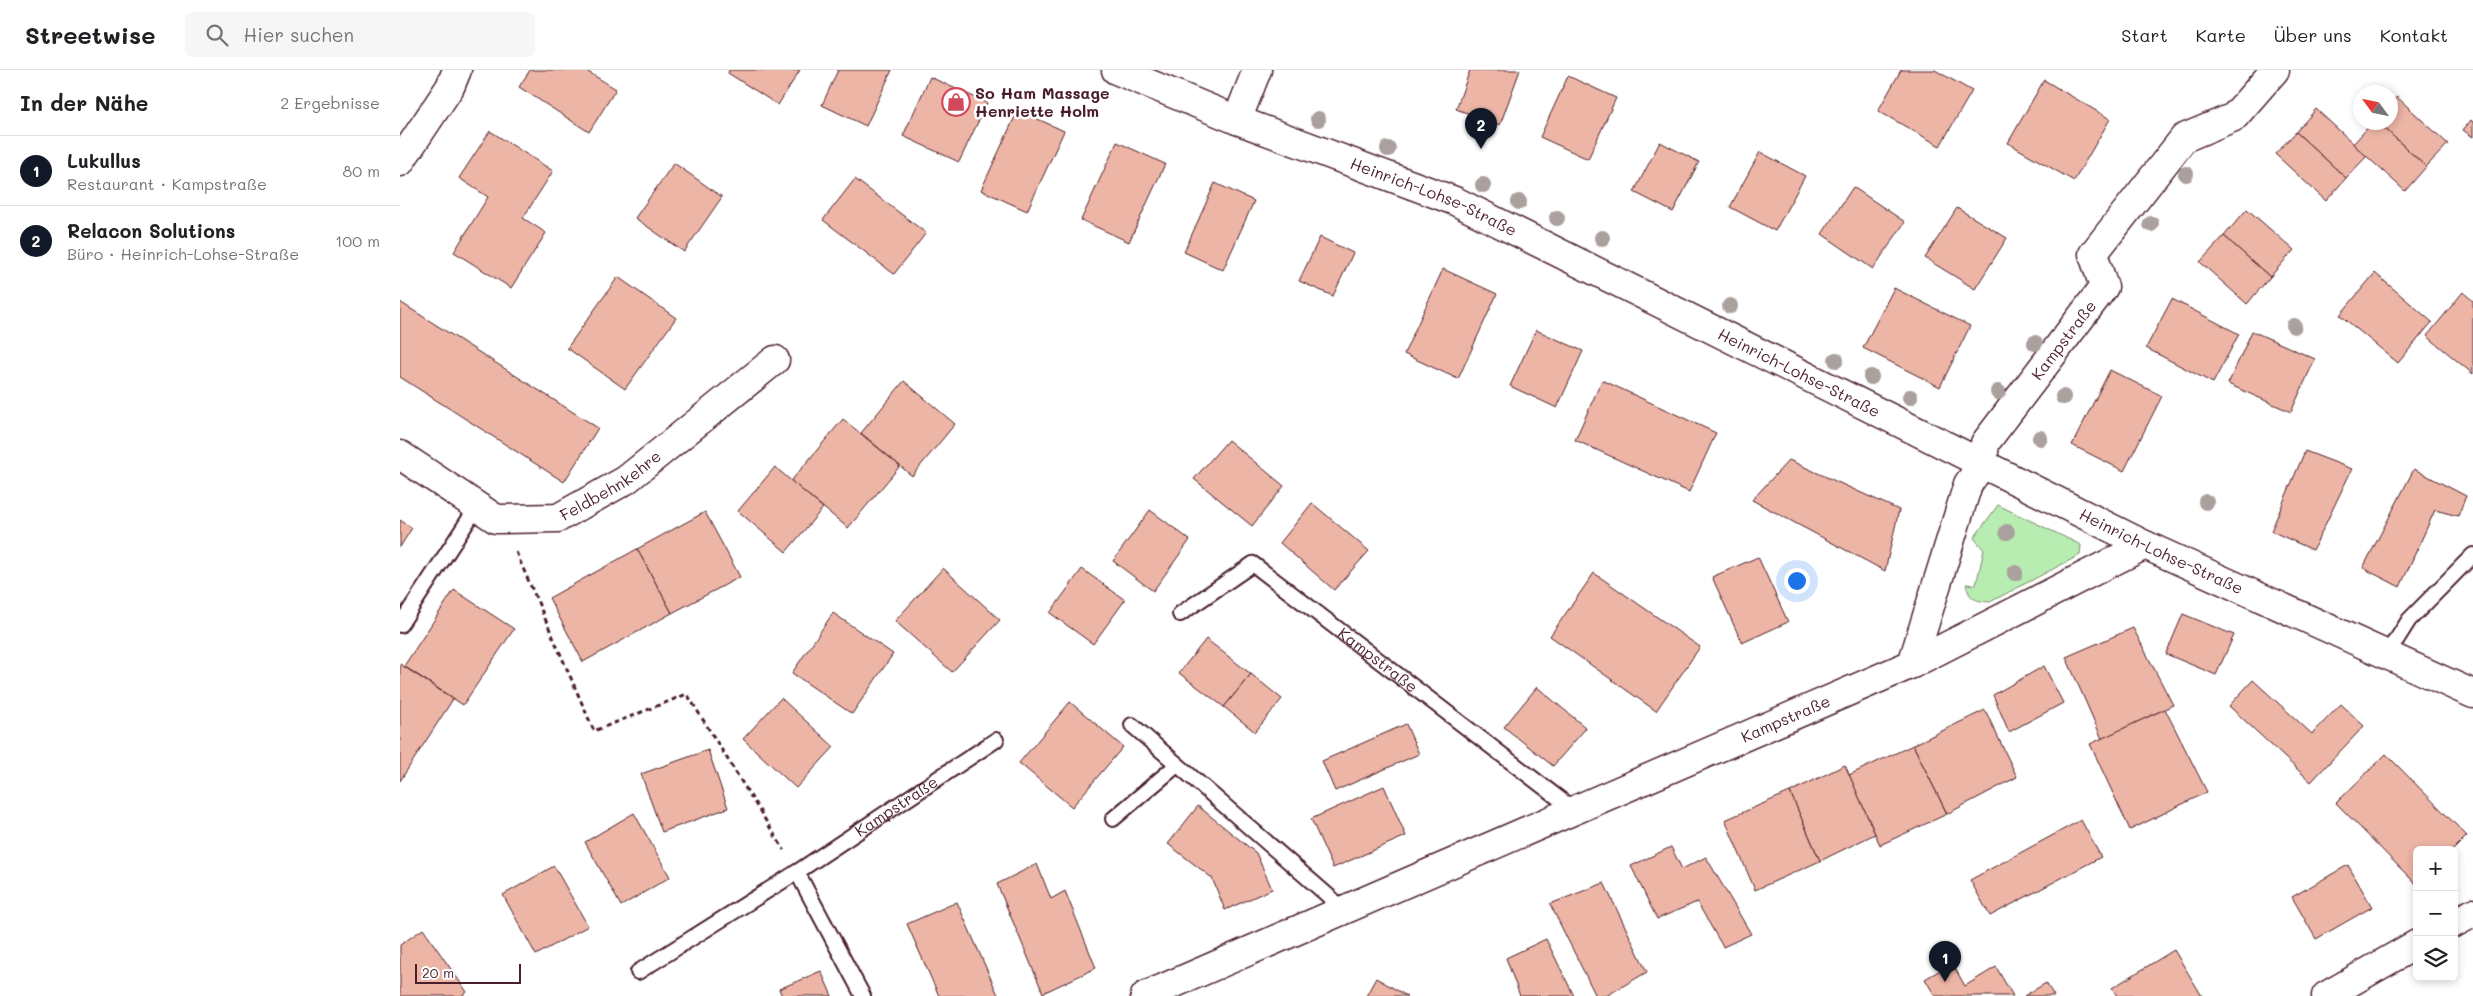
<!DOCTYPE html>
<html lang="de">
<head>
<meta charset="utf-8">
<style>
  :root { --surface:#fff; --page:#f6f6f6; --text:#202124; --muted:#757577; --line:#e0e0e0; --accent:#111827 }
  body { margin:0; font-family:Mali,sans-serif; background:var(--page); color:var(--text) }
  .controls { position:absolute; right:15px; bottom:15px; display:grid; overflow:hidden; border-radius:8px; box-shadow:0 2px 8px #0003 }
  .controls button { width:45px; height:45px; display:grid; place-items:center; padding:0; border:0; border-bottom:1px solid var(--line); background:var(--surface); color:var(--text); font:25px sans-serif }
  .compass { position:absolute; left:1953px; top:15px; width:45px; height:45px; border-radius:50%; background:var(--surface); box-shadow:0 2px 8px #0003; rotate:303deg }
  .scale { position:absolute; left:15px; bottom:12px; width:106px; box-sizing:border-box; padding-left:5px; border:2px solid #4a1f2b; border-top:0; font-size:14px; line-height:18px; white-space:nowrap; color:#4a1f2b; -webkit-text-stroke:4px #fff; paint-order:stroke }
  .you { position:absolute; left:1396px; top:510px; width:18px; height:18px; margin:-12px; border:4px solid #fff; border-radius:50%; background:#1a73e8; box-shadow:0 0 0 8px #1a73e833 }
  .badge { display:grid; place-items:center; width:32px; height:32px; border-radius:50%; background:var(--accent); color:#fff; font-size:16px; font-weight:700 }
  .pin { position:absolute; translate:-50% -41px; filter:drop-shadow(0 1px 2px #0008) }
  .pin::after { content:''; position:absolute; top:26px; width:18px; height:15px; background:inherit; clip-path:polygon(0 0,100% 0,50% 100%) }
  .list { margin:0; padding:0; list-style:none }
  h2 { display:flex; justify-content:space-between; align-items:center; height:65px; margin:0; padding:0 20px; font-size:21px }
  h2 small { font-size:16px; font-weight:400; color:var(--muted) }
  .list li { display:grid; grid-template-columns:32px 1fr auto; gap:15px; align-items:center; box-sizing:border-box; height:70px; padding:0 20px; border-top:1px solid var(--line) }
  .list b { display:block; font-size:19px; white-space:nowrap }
  .list p { margin:0; font-size:16px; white-space:nowrap; color:var(--muted) }
  .list em { font-size:16px; font-style:normal; color:var(--muted) }
  .icon { flex:none; width:28px; height:28px; fill:none; stroke:currentColor; stroke-width:2; stroke-linecap:round; stroke-linejoin:round }
  .map { position:relative; flex:none; width:2073px; height:926px; overflow:hidden }
  header { display:flex; align-items:center; gap:30px; box-sizing:border-box; height:70px; padding:0 25px; background:var(--surface); border-bottom:1px solid var(--line) }
  header strong { font-size:24px }
  nav { display:flex; gap:28px; margin-inline-start:auto; font-size:18px }
  .search { width:350px; height:45px; background:var(--page); display:flex; align-items:center; gap:12px; box-sizing:border-box; padding:0 18px; border-radius:8px; color:var(--muted); font-size:19px }
  main { display:flex }
  aside { flex:1; background:var(--surface) }
  .map>svg:first-child { display:block }
  .green { fill:#b7edb0; stroke:#80866e }
  .building { fill:#edb5a5; stroke:#4a1f2b }
  .lines { fill:none; stroke-linecap:round; stroke-linejoin:round }
  .service-casing { stroke:#4a1f2b; stroke-width:18 }
  .minor-casing { stroke:#4a1f2b; stroke-width:31 }
  .secondary-casing { stroke:#4a1f2b; stroke-width:31 }
  .path { stroke:#4a1f2b; stroke-width:3; stroke-dasharray:5 4; stroke-linecap:butt }
  .service { stroke:#fff; stroke-width:14 }
  .minor { stroke:#fff; stroke-width:28 }
  .secondary { stroke:#fff; stroke-width:28 }
  .tree { fill:#aaa09d }
  .labels { text-anchor:middle; stroke-width:5; stroke-linejoin:round; paint-order:stroke }
  .poi-label { font-size:16px; font-weight:bold; fill:#4a1f2b; stroke:#fff; text-anchor:start }
  .street-label { font-size:16px; fill:#4a1f2b; stroke:#fff }
</style>
</head>
<body>
<header>
<strong>Streetwise</strong>
<div class="search"><svg class="icon" aria-label="search" viewBox="0 0 24 24"><circle cx="10" cy="10" r="6"/><path d="M15 15l6 6"/></svg>Hier suchen</div>
<nav><a>Start</a><a>Karte</a><a>Über uns</a><a>Kontakt</a></nav>
</header>
<main>
<aside>
<h2>In der Nähe<small>2 Ergebnisse</small></h2>
<ul class="list">
<li><span class="badge">1</span><div><b>Lukullus</b><p>Restaurant · Kampstraße</p></div><em>80 m</em></li>
<li><span class="badge">2</span><div><b>Relacon Solutions</b><p>Büro · Heinrich-Lohse-Straße</p></div><em>100 m</em></li>
</ul>
</aside>
<div class="map">
<svg width="2073" height="926" viewBox="0 0 2073 926">
  <rect width="100%" height="100%" fill="#fff"/>
  <filter id="ink" filterUnits="userSpaceOnUse"><feTurbulence type="fractalNoise" baseFrequency=".02" numOctaves="2"/><feDisplacementMap in="SourceGraphic" scale="10" xChannelSelector="R" yChannelSelector="G"/><feConvolveMatrix kernelMatrix="1 2 1 2 8 2 1 2 1" color-interpolation-filters="sRGB"/></filter>
  <g filter="url(#ink)">
    <path class="green" d="M1598 435 1681 475 1680 485 1590 532C1575 531 1569 529 1566 514L1576 515 1584 480 1574 468Z"/>
    <g class="building">
      <polygon points="130,0 185,0 216,19 189,62 119,17"/>
      <polygon points="329,0 400,0 378,35 328,3"/>
      <polygon points="438,0 492,0 466,56 422,35"/>
      <polygon points="1070,0 1120,0 1100,55 1056,39"/>
      <polygon points="1501,0 1535,0 1572,21 1540,76 1478,41"/>
      <polygon points="1168,6 1216,28 1188,89 1140,67"/>
      <polygon points="530,7 587,33 559,92 503,66"/>
      <polygon points="1644,10 1710,49 1674,111 1608,73"/>
      <polygon points="1997,27 2048,74 2026,97 1978,52 1990,52 1990,33"/>
      <polygon points="1916,39 1967,86 1946,108 1896,62"/>
      <polygon points="618,40 664,61 627,141 581,120"/>
      <polygon points="2071,50 2073,52 2073,67 2063,60"/>
      <polygon points="1973,52 1978,52 2026,97 2005,121 1953,74"/>
      <polygon points="90,61 153,101 123,148 146,163 111,218 54,182 88,127 59,108"/>
      <polygon points="1896,62 1946,108 1926,131 1875,84"/>
      <polygon points="717,72 765,94 729,172 681,150"/>
      <polygon points="1260,72 1299,92 1273,142 1234,122"/>
      <polygon points="1360,82 1405,106 1375,161 1330,137"/>
      <polygon points="274,93 322,127 284,182 235,148"/>
      <polygon points="455,109 526,163 494,204 423,150"/>
      <polygon points="815,113 854,131 823,200 784,182"/>
      <polygon points="1453,117 1505,152 1473,199 1422,164"/>
      <polygon points="1557,138 1607,168 1575,219 1525,188"/>
      <polygon points="1847,139 1894,180 1870,207 1824,166"/>
      <polygon points="1824,166 1870,207 1847,234 1800,192"/>
      <polygon points="920,167 953,183 933,226 899,211"/>
      <polygon points="1043,199 1097,224 1058,309 1004,284"/>
      <polygon points="1975,203 2032,252 1998,293 1940,245"/>
      <polygon points="218,207 276,248 225,319 167,278"/>
      <polygon points="1494,218 1570,256 1540,317 1463,278"/>
      <polygon points="2063,222 2073,231 2073,304 2027,266"/>
      <polygon points="1772,229 1839,264 1813,313 1746,278"/>
      <polygon points="0,232 198,358 164,412 0,307"/>
      <polygon points="1136,260 1183,281 1157,338 1110,316"/>
      <polygon points="1852,261 1915,289 1891,342 1828,314"/>
      <polygon points="1710,300 1762,326 1724,401 1672,375"/>
      <polygon points="1202,310 1316,363 1289,422 1175,370"/>
      <polygon points="504,311 555,354 512,406 461,363"/>
      <polygon points="443,349 500,396 448,458 391,411"/>
      <polygon points="828,370 884,416 852,456 794,409"/>
      <polygon points="1905,381 1952,399 1913,480 1871,461"/>
      <polygon points="1389,390 1499,440 1485,501 1352,430"/>
      <polygon points="375,397 423,438 386,482 338,441"/>
      <polygon points="2014,399 2066,426 2058,446 2035,440 2000,517 1963,498"/>
      <polygon points="912,433 969,481 934,520 880,473"/>
      <polygon points="750,440 790,470 753,521 713,491"/>
      <polygon points="305,442 340,507 272,543 237,479"/>
      <polygon points="0,450 12,458 0,477"/>
      <polygon points="237,479 272,543 183,592 149,528"/>
      <polygon points="1358,487 1388,552 1342,573 1312,507"/>
      <polygon points="543,498 600,550 552,602 495,551"/>
      <polygon points="682,499 725,530 693,574 650,543"/>
      <polygon points="1194,503 1300,577 1256,641 1150,566"/>
      <polygon points="54,520 114,559 63,635 4,596"/>
      <polygon points="433,543 493,584 452,644 392,603"/>
      <polygon points="1783,544 1834,565 1816,605 1766,584"/>
      <polygon points="1733,558 1773,635 1702,669 1666,587"/>
      <polygon points="806,569 851,604 824,637 779,603"/>
      <polygon points="0,594 53,629 0,711"/>
      <polygon points="1644,596 1663,633 1609,662 1593,625"/>
      <polygon points="851,604 882,629 855,662 824,637"/>
      <polygon points="1853,610 1912,664 1941,634 1964,656 1911,712 1829,636"/>
      <polygon points="1137,617 1186,658 1153,696 1104,657"/>
      <polygon points="381,628 434,677 396,718 343,669"/>
      <polygon points="670,632 723,677 672,737 619,693"/>
      <polygon points="1765,639 1807,722 1730,760 1690,674"/>
      <polygon points="1585,640 1617,707 1547,744 1513,675"/>
      <polygon points="1006,654 1019,684 935,721 922,691"/>
      <polygon points="1513,675 1547,744 1480,775 1449,705"/>
      <polygon points="308,680 328,738 262,762 241,704"/>
      <polygon points="1986,684 2067,766 2053,780 2017,780 2017,815 1936,733"/>
      <polygon points="1445,695 1475,764 1420,791 1390,722"/>
      <polygon points="984,716 1006,766 933,798 911,749"/>
      <polygon points="1390,722 1420,791 1355,820 1325,750"/>
      <polygon points="798,736 856,783 872,819 825,840 812,808 768,774"/>
      <polygon points="234,743 270,807 221,836 185,772"/>
      <polygon points="1681,750 1701,787 1590,846 1570,810"/>
      <polygon points="1271,777 1282,799 1306,787 1351,864 1323,877 1297,832 1257,849 1231,796"/>
      <polygon points="637,794 651,829 665,821 696,898 643,923 597,814"/>
      <polygon points="1948,795 1972,837 1916,869 1892,827"/>
      <polygon points="154,796 188,856 136,885 103,825"/>
      <polygon points="1204,813 1247,902 1206,926 1196,926 1150,834"/>
      <polygon points="557,832 598,925 595,926 539,926 507,854"/>
      <polygon points="23,859 67,922 61,926 0,926 0,875"/>
      <polygon points="1146,869 1174,926 1120,926 1106,888"/>
      <polygon points="1774,880 1802,926 1717,926 1712,918"/>
      <polygon points="1552,893 1565,916 1596,897 1613,926 1535,926 1525,909"/>
      <polygon points="421,901 432,926 382,926 379,919"/>
      <polygon points="976,908 1007,926 966,926"/>
      <polygon points="1646,913 1654,926 1624,926"/>
    </g>
    <g class="lines">
      <defs>
        <g id="service">
          <path id="s1" d="M780 544 853 494 1174 740"/>
          <polyline points="0,555 77,437"/>
          <polyline points="1984,585 1997,569 2009,550 2073,485"/>
          <polyline points="732,655 933,830"/>
          <polyline points="713,749 777,695"/>
          <path id="s2" d="M397 802 596 670"/>
          <polyline points="238,902 397,802 463,926"/>
        </g>
        <g id="minor">
          <path id="s3" d="M716 0 837 50 1055 131 1745 475 2073 624"/>
          <polyline points="837,50 857,0"/>
          <polyline points="0,92 50,17 57,0"/>
          <path id="s4" d="M0 385 96 449 158 448 226 410 375 290"/>
          <path id="s5" d="M1512 594 1568 414 1583 393 1585 373 1704 217 1693 184 1784 68 1834 47 1875 0"/>
          <path id="s6" d="M745 926 1512 594 1745 475"/>
        </g>
        <g id="secondary">
          <polyline points="2054,853 2073,843"/>
          <polyline points="1926,926 2017,874"/>
        </g>
      </defs>
      <use href="#service" class="service-casing"/>
      <use href="#minor" class="minor-casing"/>
      <use href="#secondary" class="secondary-casing"/>
      <polyline class="path" points="116,482 194,661 287,624 384,780"/>
      <use href="#service" class="service"/>
      <use href="#minor" class="minor"/>
      <use href="#secondary" class="secondary"/>
    </g>
    <g class="tree">
      <circle cx="918" cy="49" r="8"/>
      <circle cx="988" cy="79" r="8"/>
      <circle cx="1786" cy="104" r="8"/>
      <circle cx="1083" cy="115" r="8"/>
      <circle cx="1119" cy="132" r="8"/>
      <circle cx="1157" cy="148" r="8"/>
      <circle cx="1751" cy="154" r="8"/>
      <circle cx="1202" cy="168" r="8"/>
      <circle cx="1330" cy="236" r="8"/>
      <circle cx="1894" cy="256" r="8"/>
      <circle cx="1635" cy="273" r="8"/>
      <circle cx="1436" cy="290" r="8"/>
      <circle cx="1471" cy="307" r="8"/>
      <circle cx="1598" cy="322" r="8"/>
      <circle cx="1510" cy="327" r="8"/>
      <circle cx="1663" cy="327" r="8"/>
      <circle cx="1640" cy="368" r="8"/>
      <circle cx="1806" cy="432" r="8"/>
      <circle cx="1607" cy="462" r="8"/>
      <circle cx="1615" cy="503" r="8"/>
    </g>
  </g>
  <defs>
    <symbol id="shop-ring" viewBox="-11 -11 22 22"><circle r="9.5" fill="#fff" stroke="#d1495b" stroke-width="1.5"/><path d="M-5-2.5h2.3a2.7 3.5 0 0 1 5.4 0H5L5.5 6h-11ZM-1.5-2.5h3a1.5 2.3 0 0 0-3 0Z" fill="#d1495b"/></symbol>
  </defs>
  <g fill-rule="evenodd">
    <use href="#shop-ring" x="540" y="16" width="32" height="32"/>
  </g>
  <g class="labels">
    <g class="poi-label">
      <text x="575" y="29">So Ham Massage<tspan x="575" dy="18">Henriette Holm</tspan></text>
    </g>
    <g class="street-label">
      <text dy="6" stroke="none"><textPath href="#s3" startOffset="342">Heinrich-Lohse-Straße</textPath></text>
      <text dy="6" stroke="none"><textPath href="#s5" startOffset="364">Kampstraße</textPath></text>
      <text dy="6" stroke="none"><textPath href="#s3" startOffset="748">Heinrich-Lohse-Straße</textPath></text>
      <text dy="6" stroke="none"><textPath href="#s4" startOffset="239">Feldbehnkehre</textPath></text>
      <text dy="6" stroke="none"><textPath href="#s3" startOffset="1152">Heinrich-Lohse-Straße</textPath></text>
      <text dy="6" stroke="none"><textPath href="#s1" startOffset="246">Kampstraße</textPath></text>
      <text dy="6" stroke="none"><textPath href="#s6" startOffset="698">Kampstraße</textPath></text>
      <text dy="6" stroke="none"><textPath href="#s2" startOffset="119">Kampstraße</textPath></text>
    </g>
  </g>
</svg>
<div class="controls">
<button>+</button>
<button>−</button>
<button><svg class="icon" aria-label="layers" viewBox="0 0 24 24"><path d="M12 4l9 5-9 5-9-5zM3 14l9 5 9-5"/></svg></button>
</div>
<svg class="compass" viewBox="-18 -18 36 36"><path d="M0-13l5 13h-10z" fill="#e53935"/><path d="M0 13l5-13h-10z" fill="#757577"/></svg>
<div class="scale">20 m</div>
<div class="you"></div>
<div class="pin badge" style="left:1545px;top:912px">1</div>
<div class="pin badge" style="left:1081px;top:79px">2</div>
</div>
</main>
</body>
</html>
